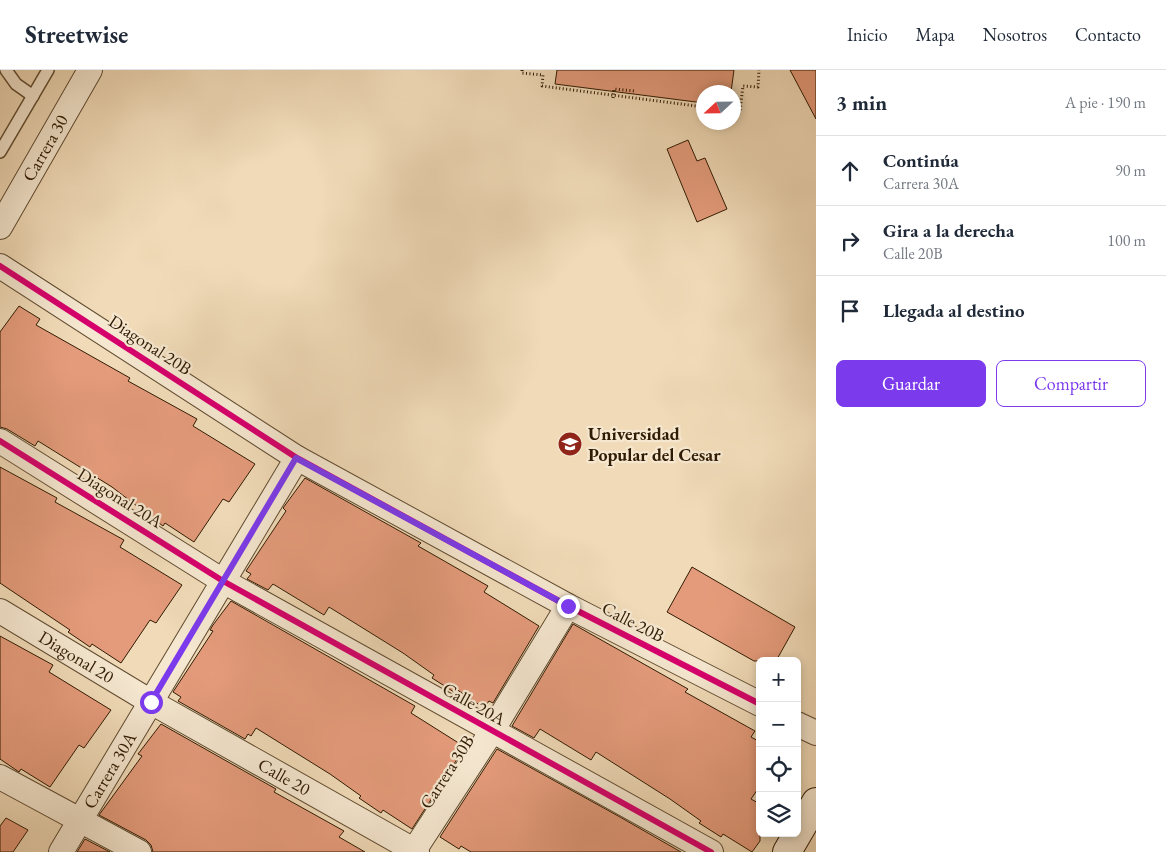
<!DOCTYPE html>
<html lang="es">
<head>
<meta charset="utf-8">
<style>
  :root { --surface:#fff; --page:#f6f6f7; --text:#1f2937; --muted:#747a83; --line:#e0e1e3; --accent:#7c3aed }
  body { margin:0; font-family:"EB Garamond",serif; background:var(--page); color:var(--text) }
  .controls { position:absolute; right:15px; bottom:15px; display:grid; overflow:hidden; border-radius:8px; box-shadow:0 2px 8px #0003 }
  .controls button { width:45px; height:45px; display:grid; place-items:center; padding:0; border:0; border-bottom:1px solid var(--line); background:var(--surface); color:var(--text); font:25px sans-serif }
  .compass { position:absolute; left:696px; top:15px; width:45px; height:45px; border-radius:50%; background:var(--surface); box-shadow:0 2px 8px #0003; rotate:248deg }
  .stop { position:absolute; width:15px; height:15px; margin:-11px; border:4px solid #7c3aed; border-radius:50%; background:#fff }
  .stop.end { background:#7c3aed; border-color:#fff; box-shadow:0 1px 5px #0008 }
  .list { margin:0; padding:0; list-style:none }
  h2 { display:flex; justify-content:space-between; align-items:center; height:65px; margin:0; padding:0 20px; font-size:21px }
  h2 small { font-size:16px; font-weight:400; color:var(--muted) }
  .list li { display:grid; grid-template-columns:32px 1fr auto; gap:15px; align-items:center; box-sizing:border-box; height:70px; padding:0 20px; border-top:1px solid var(--line) }
  .list b { display:block; font-size:19px; white-space:nowrap }
  .list p { margin:0; font-size:16px; white-space:nowrap; color:var(--muted) }
  .list em { font-size:16px; font-style:normal; color:var(--muted) }
  .actions { display:flex; gap:10px; padding:15px 20px }
  .actions a { flex:1; padding:11px 0; border:1px solid var(--accent); border-radius:8px; text-align:center; font-size:18px; color:var(--accent) }
  .actions .main { background:var(--accent); color:#fff }
  .icon { flex:none; width:28px; height:28px; fill:none; stroke:currentColor; stroke-width:2; stroke-linecap:round; stroke-linejoin:round }
  .map { position:relative; flex:none; width:816px; height:782px; overflow:hidden }
  header { display:flex; align-items:center; gap:30px; box-sizing:border-box; height:70px; padding:0 25px; background:var(--surface); border-bottom:1px solid var(--line) }
  header strong { font-size:24px }
  nav { display:flex; gap:28px; margin-inline-start:auto; font-size:18px }
  main { display:flex }
  aside { flex:1; background:var(--surface) }
  .map>svg:first-child { display:block }
  .building { fill:#e49b7b; stroke:#301b03 }
  .lines { fill:none; stroke-linecap:round; stroke-linejoin:round }
  .service-casing { stroke:#604b30; stroke-width:14 }
  .minor-casing { stroke:#604b30; stroke-width:26 }
  .secondary-casing { stroke:#301b03; stroke-width:30 }
  .path { stroke:#301b03; stroke-width:3; stroke-dasharray:1 2.5; stroke-linecap:butt }
  .service { stroke:#f5e7d0; stroke-width:11 }
  .minor { stroke:#f5e7d0; stroke-width:24 }
  .secondary { stroke:#f5e7d0; stroke-width:28 }
  .cycleway-casing { stroke:#f5e7d0; stroke-width:9 }
  .cycleway { stroke:#d6006c; stroke-width:6 }
  .route { stroke:#7c3aed; stroke-width:6 }
  .labels { text-anchor:middle; stroke-width:4.5; stroke-linejoin:round; paint-order:stroke }
  .street-label { font-size:18px; fill:#301b03; stroke:#f5e7d0 }
  .poi-label { font-size:18px; font-weight:bold; fill:#301b03; stroke:#f5e7d0; text-anchor:start }
</style>
</head>
<body>
<header>
<strong>Streetwise</strong>
<nav><a>Inicio</a><a>Mapa</a><a>Nosotros</a><a>Contacto</a></nav>
</header>
<main>
<div class="map">
<svg width="816" height="782" viewBox="0 0 816 782">
  <rect width="100%" height="100%" fill="#f0dab7"/>
  <filter id="stains"><feTurbulence type="fractalNoise" baseFrequency=".004" numOctaves="4"/><feColorMatrix values="0 0 0 0 .2 0 0 0 0 .09 0 0 0 0 .02 0 0 0 .5 -.17"/></filter>
  <radialGradient id="worn" r=".72"><stop offset=".6" stop-color="#630" stop-opacity="0"/><stop offset="1" stop-color="#630" stop-opacity=".3"/></radialGradient>
  <g class="building">
    <polygon points="557,0 734,0 731,22 704,22 704,33 555,14"/>
    <polygon points="790,0 816,0 816,49"/>
    <polygon points="688,70 697,91 705,88 727,139 697,152 667,79"/>
    <polygon points="19,236 40,249 36,255 130,308 128,311 197,349 193,356 255,394 229,432 223,429 194,472 165,453 163,456 112,417 38,371 35,376 7,359 0,357 0,262"/>
    <polygon points="0,397 57,428 55,432 124,470 120,477 182,515 156,553 150,550 121,593 92,574 90,577 68,562 70,560 0,513"/>
    <polygon points="305,408 421,473 418,476 488,516 484,522 539,556 493,633 489,631 484,638 456,619 454,622 432,608 434,605 403,583 329,537 324,545 273,514 268,520 247,509 251,504 246,501 286,441 283,438"/>
    <polygon points="692,497 795,557 776,591 754,591 667,542"/>
    <polygon points="231,531 415,636 411,643 465,677 412,759 383,740 381,743 359,728 361,726 330,704 256,658 251,666 248,664 245,669 178,631 181,627 173,622 213,561 210,560 213,555"/>
    <polygon points="573,554 688,619 685,622 755,661 751,667 760,672 760,716 751,729 760,734 760,771 752,782 723,764 721,767 699,753 701,751 670,729 596,682 591,690 540,659 534,668 512,656"/>
    <polygon points="0,566 53,595 49,602 111,640 84,678 79,675 50,717 21,699 19,702 0,689"/>
    <polygon points="161,654 276,719 274,722 344,761 339,767 365,782 153,782 151,775 146,770 99,745 142,686 138,684"/>
    <polygon points="497,679 620,747 681,782 471,782 461,776 459,779 440,767"/>
    <polygon points="6,748 28,760 13,782 0,782 0,756"/>
    <polygon points="85,769 110,782 77,782"/>
  </g>
  <g class="lines">
    <defs>
      <g id="service">
        <polyline points="6,0 16,14 33,26"/>
        <polyline points="0,82 48,0"/>
      </g>
      <g id="minor">
        <path id="s1" d="M0 157 90 0"/>
        <polyline points="0,196 297,388 568,536 760,634"/>
        <polyline points="0,371 223,511 711,782"/>
        <path id="s2" d="M0 541 151 632 417 782"/>
        <polyline points="797,654 816,663"/>
        <polyline points="0,707 139,782"/>
        <path id="s3" d="M61 782 297 388"/>
        <polyline points="413,782 492,661 568,536"/>
      </g>
      <polyline id="secondary" points="787,782 816,732"/>
    </defs>
    <use href="#service" class="service-casing"/>
    <use href="#minor" class="minor-casing"/>
    <use href="#secondary" class="secondary-casing"/>
    <g class="path">
      <polyline points="522,0 522,3 543,5 542,16 704,37"/>
      <polyline points="613,28 614,19 635,21"/>
      <polyline points="734,41 740,41 743,16 758,17 759,0"/>
    </g>
    <use href="#service" class="service"/>
    <use href="#minor" class="minor"/>
    <use href="#secondary" class="secondary"/>
    <defs>
      <g id="cycleway">
        <polyline points="0,196 297,388 568,536 760,634"/>
        <polyline points="0,371 223,511 711,782"/>
      </g>
    </defs>
    <use href="#cycleway" class="cycleway-casing"/>
    <use href="#cycleway" class="cycleway"/>
  </g>
  <g class="lines">
    <polyline class="route" points="151,632 296,388 568,536"/>
  </g>
  <defs>
    <symbol id="university-disc" viewBox="-11 -11 22 22"><circle r="9.5" fill="#8f2418" stroke="#f5e7d0"/><path d="M0-5L7-2L0 1L-7-2ZM-4 1L0 2.5L4 1V4Q0 6-4 4Z" fill="#fff"/></symbol>
  </defs>
  <g fill-rule="evenodd">
    <use href="#university-disc" x="556" y="360" width="28" height="28"/>
  </g>
  <g class="labels">
    <g class="street-label">
      <text dy="6" stroke="none"><textPath href="#s1" startOffset="91">Carrera 30</textPath></text>
      <text transform="translate(150 275) rotate(33)" y="6">Diagonal 20B</text>
      <text transform="translate(120 428) rotate(32)" y="6">Diagonal 20A</text>
      <text transform="translate(633 552) rotate(27)" y="6">Calle 20B</text>
      <text dy="6" stroke="none"><textPath href="#s2" startOffset="89">Diagonal 20</textPath></text>
      <text transform="translate(474 634) rotate(29)" y="6">Calle 20A</text>
      <text dy="6" stroke="none"><textPath href="#s3" startOffset="95">Carrera 30A</textPath></text>
      <text transform="translate(447 702) rotate(-57)" y="6">Carrera 30B</text>
      <text dy="6" stroke="none"><textPath href="#s2" startOffset="329">Calle 20</textPath></text>
    </g>
    <g class="poi-label">
      <text x="588" y="370">Universidad<tspan x="588" dy="21">Popular del Cesar</tspan></text>
    </g>
  </g>
  <rect width="100%" height="100%" filter="url(#stains)"/>
  <rect width="100%" height="100%" fill="url(#worn)"/>
</svg>
<div class="controls">
<button>+</button>
<button>−</button>
<button><svg class="icon" aria-label="locate" viewBox="0 0 24 24"><circle cx="12" cy="12" r="6"/><path d="M12 2v4M12 18v4M2 12h4M18 12h4"/></svg></button>
<button><svg class="icon" aria-label="layers" viewBox="0 0 24 24"><path d="M12 4l9 5-9 5-9-5zM3 14l9 5 9-5"/></svg></button>
</div>
<svg class="compass" viewBox="-18 -18 36 36"><path d="M0-13l5 13h-10z" fill="#e53935"/><path d="M0 13l5-13h-10z" fill="#747a83"/></svg>
<div class="stop" style="left:151px;top:632px"></div>
<div class="stop end" style="left:568px;top:536px"></div>
</div>
<aside>
<h2>3 min<small>A pie · 190 m</small></h2>
<ul class="list">
<li><svg class="icon" aria-label="ahead" viewBox="0 0 24 24"><path d="M12 20V5M6 11l6-6 6 6"/></svg><div><b>Continúa</b><p>Carrera 30A</p></div><em>90 m</em></li>
<li><svg class="icon" aria-label="right" viewBox="0 0 24 24"><path d="M7 20v-9h11M14 6l5 5-5 5"/></svg><div><b>Gira a la derecha</b><p>Calle 20B</p></div><em>100 m</em></li>
<li><svg class="icon" aria-label="arrive" viewBox="0 0 24 24"><path d="M6 21V4h12l-3 4 3 4H6"/></svg><div><b>Llegada al destino</b></div></li>
</ul>
<div class="actions"><a class="main">Guardar</a><a>Compartir</a></div>
</aside>
</main>
</body>
</html>
